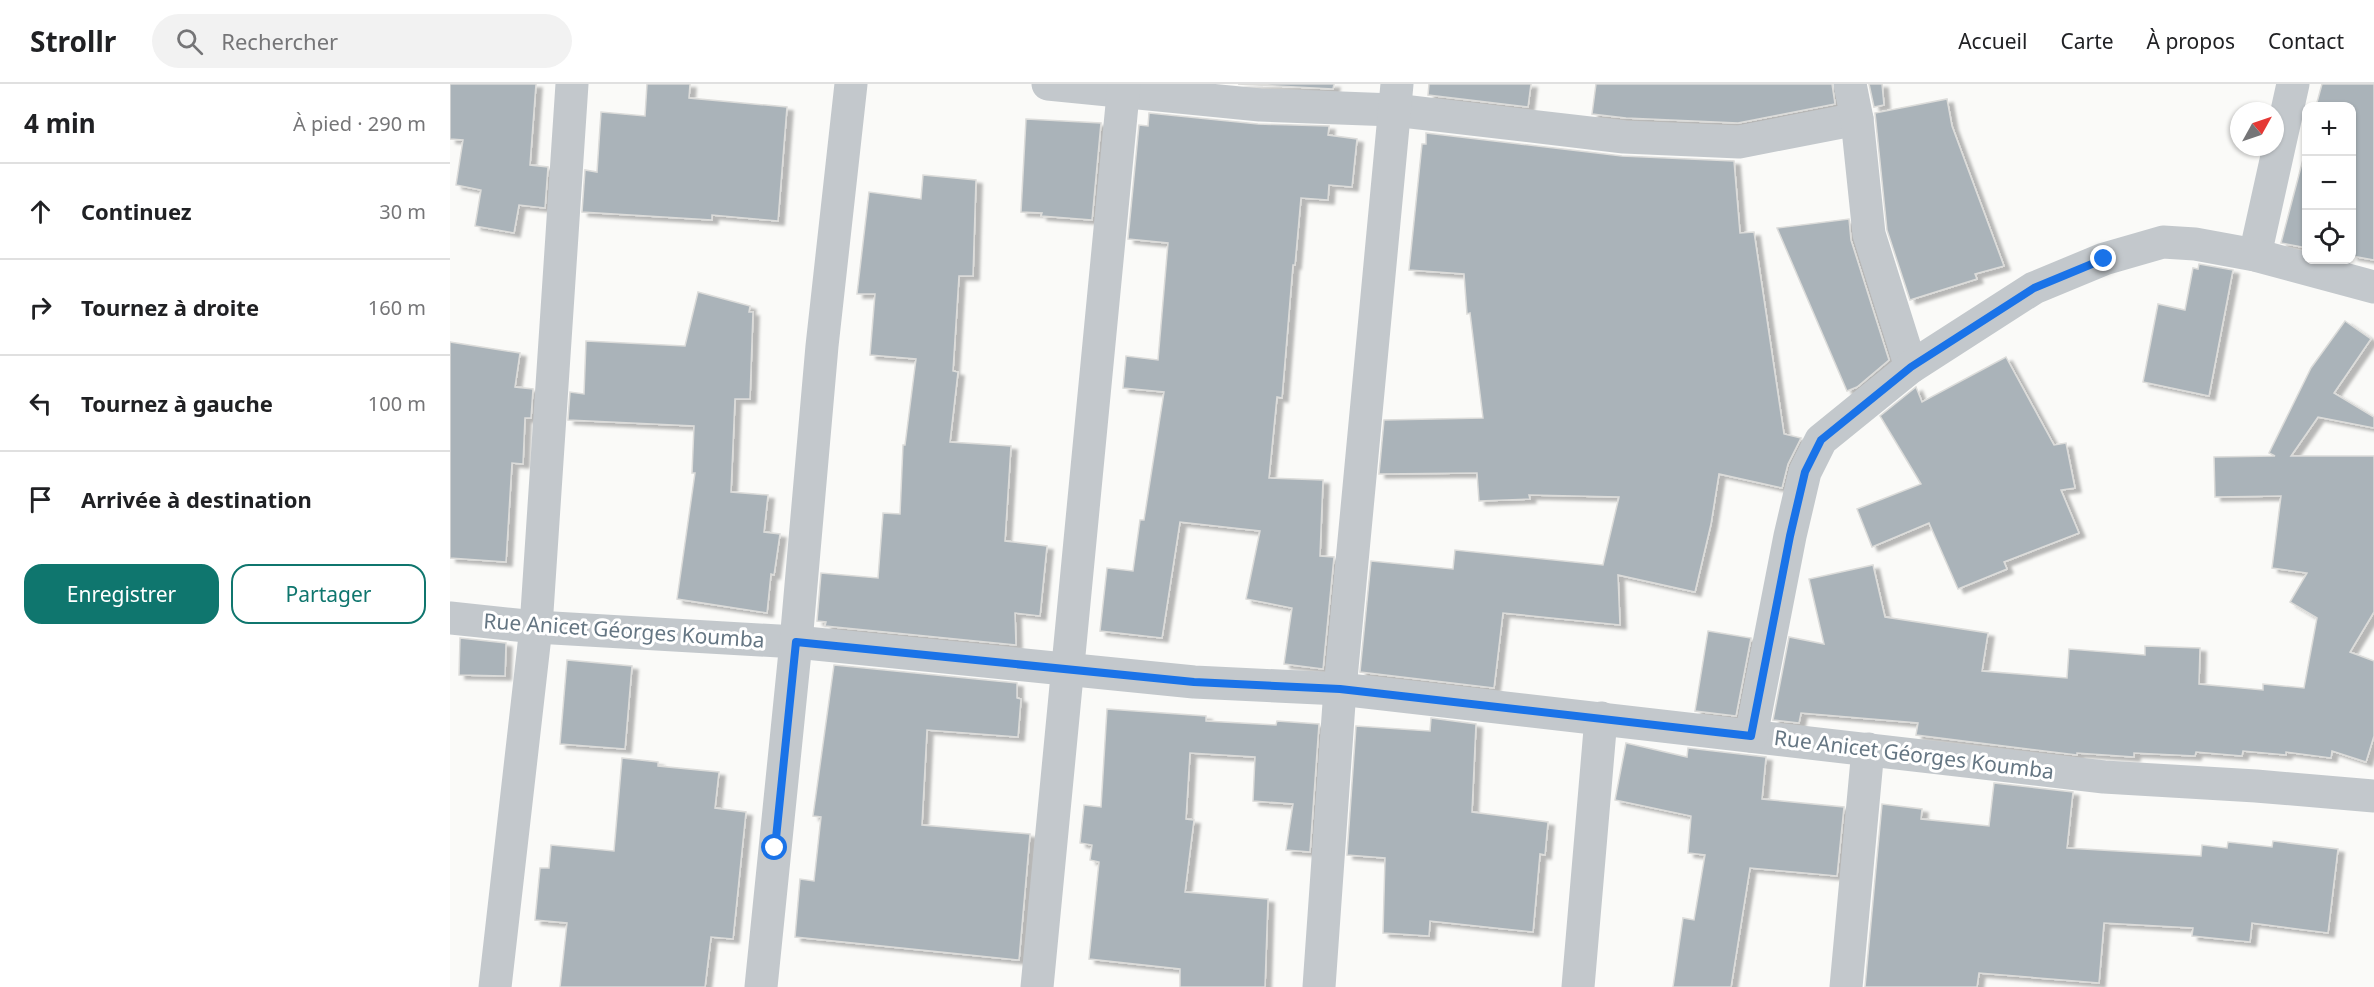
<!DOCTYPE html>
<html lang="fr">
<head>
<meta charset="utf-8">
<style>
  :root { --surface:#fff; --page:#f2f2f2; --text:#202124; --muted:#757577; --line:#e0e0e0; --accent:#0f766e }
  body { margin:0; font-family:"Noto Sans",sans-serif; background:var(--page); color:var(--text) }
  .controls { position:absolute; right:18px; top:18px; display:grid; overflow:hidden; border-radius:12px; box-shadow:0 2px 4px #0004 }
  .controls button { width:54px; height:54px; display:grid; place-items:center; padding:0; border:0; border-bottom:2px solid var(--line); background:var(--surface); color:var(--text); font:30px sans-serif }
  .compass { position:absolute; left:1780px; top:18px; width:54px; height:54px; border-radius:50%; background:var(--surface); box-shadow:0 2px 4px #0004; rotate:50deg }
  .stop { position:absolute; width:18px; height:18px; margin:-14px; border:4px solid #1a73e8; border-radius:50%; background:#fff }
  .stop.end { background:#1a73e8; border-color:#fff; box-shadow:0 2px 6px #0008 }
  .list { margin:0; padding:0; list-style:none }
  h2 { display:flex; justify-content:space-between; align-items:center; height:78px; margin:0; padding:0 24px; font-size:26px }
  h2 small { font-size:20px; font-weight:400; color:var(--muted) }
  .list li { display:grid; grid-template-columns:39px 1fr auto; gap:18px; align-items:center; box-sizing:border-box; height:96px; padding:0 24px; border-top:2px solid var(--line) }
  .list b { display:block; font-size:22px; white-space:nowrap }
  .list em { font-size:20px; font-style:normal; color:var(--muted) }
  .actions { display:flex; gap:12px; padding:18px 24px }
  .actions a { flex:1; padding:14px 0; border:2px solid var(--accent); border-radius:18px; text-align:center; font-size:21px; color:var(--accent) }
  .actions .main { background:var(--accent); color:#fff }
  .icon { flex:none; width:33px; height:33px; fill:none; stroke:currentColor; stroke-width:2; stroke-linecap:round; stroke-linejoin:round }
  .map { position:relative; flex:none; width:1924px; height:903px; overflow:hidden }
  header { display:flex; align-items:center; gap:36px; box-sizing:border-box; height:84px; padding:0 30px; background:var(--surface); border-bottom:2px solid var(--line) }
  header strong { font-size:28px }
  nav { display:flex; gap:33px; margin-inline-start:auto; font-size:21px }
  .search { width:420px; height:54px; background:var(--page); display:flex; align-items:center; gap:15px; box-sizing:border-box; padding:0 21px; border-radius:33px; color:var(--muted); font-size:22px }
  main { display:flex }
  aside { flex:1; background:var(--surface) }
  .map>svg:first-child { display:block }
  .building { fill:#aab3b9; stroke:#dcdcda; stroke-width:1.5; filter:url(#shadow) }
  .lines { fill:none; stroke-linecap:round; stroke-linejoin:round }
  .minor { stroke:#c3c8cc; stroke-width:33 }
  .route { stroke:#1a73e8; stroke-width:8 }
  .labels { text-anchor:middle; stroke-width:6; stroke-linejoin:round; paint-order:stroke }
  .street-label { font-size:21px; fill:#657683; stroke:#fff }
</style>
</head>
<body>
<header>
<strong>Strollr</strong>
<div class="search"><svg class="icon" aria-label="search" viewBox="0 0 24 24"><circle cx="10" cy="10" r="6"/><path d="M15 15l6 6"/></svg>Rechercher</div>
<nav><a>Accueil</a><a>Carte</a><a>À propos</a><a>Contact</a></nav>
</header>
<main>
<aside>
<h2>4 min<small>À pied · 290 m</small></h2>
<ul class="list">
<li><svg class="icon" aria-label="ahead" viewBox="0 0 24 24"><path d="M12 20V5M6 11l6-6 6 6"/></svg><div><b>Continuez</b></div><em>30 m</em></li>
<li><svg class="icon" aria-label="right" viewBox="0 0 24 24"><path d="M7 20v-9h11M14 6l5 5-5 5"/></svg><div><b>Tournez à droite</b></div><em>160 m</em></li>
<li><svg class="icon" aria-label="left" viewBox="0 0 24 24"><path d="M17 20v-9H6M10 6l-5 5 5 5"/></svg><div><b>Tournez à gauche</b></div><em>100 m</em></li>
<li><svg class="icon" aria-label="arrive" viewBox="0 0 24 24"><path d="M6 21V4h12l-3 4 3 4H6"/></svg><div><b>Arrivée à destination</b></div></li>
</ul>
<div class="actions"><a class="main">Enregistrer</a><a>Partager</a></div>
</aside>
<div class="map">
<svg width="1924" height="903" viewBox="0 0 1924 903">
  <defs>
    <filter id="shadow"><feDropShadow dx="6" dy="4" stdDeviation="1.5" flood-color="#0004"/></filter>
  </defs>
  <rect width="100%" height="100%" fill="#fafaf8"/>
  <g class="building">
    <polygon points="0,0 86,0 80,81 98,83 95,124 69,121 64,149 25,142 31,106 6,101 13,56 0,55"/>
    <polygon points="197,0 240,0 239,14 337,23 328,137 262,131 262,136 132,128 135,86 147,88 151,28 195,32"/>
    <polygon points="788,0 884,0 883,5"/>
    <polygon points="979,0 1081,0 1078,23 978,11"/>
    <polygon points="1146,0 1382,0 1385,20 1288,39 1176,34 1142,30"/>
    <polygon points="1419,0 1432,0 1434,21 1424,23"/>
    <polygon points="1872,0 1924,0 1924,176 1902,172 1902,22 1866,22"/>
    <polygon points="1497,15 1502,42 1554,182 1525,190 1527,195 1460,216 1437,146 1425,29"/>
    <polygon points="699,29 808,40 879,42 878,51 907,55 902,103 879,101 878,116 851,114 845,181 843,181 832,314 827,313 819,394 873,396 870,472 884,473 873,585 834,580 842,524 796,515 810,447 730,438 712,554 650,547 657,484 683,487 690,436 694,436 714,308 673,304 676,272 708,276 718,159 678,155 689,41 698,42"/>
    <polygon points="576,35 651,39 642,136 591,132 592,129 571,128"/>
    <polygon points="976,49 1172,72 1284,77 1290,149 1304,148 1334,350 1351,354 1338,380 1332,404 1269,390 1261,440 1245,508 1168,491 1170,541 1053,529 1044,604 910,588 921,477 1003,485 1005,466 1153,481 1169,413 1079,411 1080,415 1029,417 1027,389 929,390 934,336 1033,334 1020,229 1017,230 1014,190 959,186 972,60 976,60"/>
    <polygon points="1857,60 1857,164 1831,159"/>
    <polygon points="473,91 526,96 523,192 509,192 503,287 508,288 500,358 561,362 555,457 597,462 590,532 565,529 566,561 375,542 376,538 367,537 371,489 428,494 433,429 450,430 453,361 455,361 466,275 420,271 425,210 407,210 419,108 471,115"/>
    <polygon points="1399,135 1401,156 1439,276 1407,303 1397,307 1327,144"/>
    <polygon points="1749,180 1783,186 1759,312 1693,298 1708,220 1735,226 1743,184 1748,185"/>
    <polygon points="248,208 300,222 299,228 303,228 300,315 285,315 281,408 318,411 314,448 330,450 324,491 321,490 317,529 227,515 245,389 242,389 244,342 118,336 120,308 134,310 136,257 235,262"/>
    <polygon points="1895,237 1921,255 1884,309 1924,333 1924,344 1868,333 1841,372 1924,372 1924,528 1900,568 1924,577 1924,652 1916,678 1882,667 1881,674 1836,668 1836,671 1793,667 1792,672 1746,668 1745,672 1684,669 1684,673 1627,669 1627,671 1466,651 1468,639 1351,629 1349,639 1323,636 1339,553 1374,560 1359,495 1423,481 1435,533 1538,549 1532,587 1617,594 1619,565 1695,571 1695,562 1750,564 1749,600 1813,606 1813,600 1854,604 1867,534 1840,518 1857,489 1822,484 1831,412 1765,413 1764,373 1825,372 1819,369 1861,284"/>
    <polygon points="0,258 70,269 65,303 83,305 81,334 75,334 73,380 62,379 56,478 0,474"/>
    <polygon points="1556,273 1604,361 1616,359 1625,404 1611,406 1629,449 1554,478 1557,485 1508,505 1479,439 1422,463 1407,425 1471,400 1430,332 1466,303 1472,318"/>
    <polygon points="1258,547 1301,554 1286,632 1245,627"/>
    <polygon points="10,554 56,559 55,592 9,591"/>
    <polygon points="117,576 182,582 175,665 110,660"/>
    <polygon points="384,581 567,599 567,614 571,615 568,653 477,646 472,741 580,750 569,876 345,853 350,795 364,797 371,733 363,732"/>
    <polygon points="657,625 756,632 756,637 826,641 827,637 869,640 860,768 836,766 843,720 803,717 805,673 740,669 736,735 744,736 735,808 818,815 815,903 730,903 730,885 639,875 649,778 640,776 642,761 630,759 634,721 651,723"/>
    <polygon points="981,634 1026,640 1022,728 1098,738 1095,771 1090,770 1083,848 980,837 979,852 933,849 935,774 897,771 906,642 980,647"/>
    <polygon points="1176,659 1237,673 1238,664 1316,673 1312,715 1394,723 1387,792 1300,784 1281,903 1223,903 1233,834 1244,836 1255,771 1238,769 1241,732 1165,716"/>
    <polygon points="172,674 208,678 208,682 269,688 265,724 296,728 283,855 261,853 255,903 110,903 117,839 85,836 90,784 99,784 101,761 164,767"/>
    <polygon points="1544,699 1623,708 1617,764 1751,772 1752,761 1777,764 1778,758 1822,763 1823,757 1888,765 1878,849 1802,839 1800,858 1742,852 1743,844 1654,839 1649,899 1529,889 1527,903 1415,903 1432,720 1472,725 1471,735 1539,742"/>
  </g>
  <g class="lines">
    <g class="minor">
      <polyline points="598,0 810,21 944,26 1174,53 1289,58 1407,35"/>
      <polyline points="1400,0 1407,35 1419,150 1461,283"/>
      <polyline points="1805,171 1843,0"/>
      <polyline points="0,534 86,543 346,558 744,598 890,605 1654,693 1806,702 1924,712"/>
      <polyline points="1301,652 1340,452 1355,388 1371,356 1461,283 1584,204 1654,175 1713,158 1745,160 1805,171 1924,203"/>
      <polyline points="45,903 86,543 122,0"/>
      <polyline points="311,903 346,558 372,262 401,0"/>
      <polyline points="587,903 674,0"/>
      <polyline points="869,903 890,605 947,0"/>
      <polyline points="1128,903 1151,634"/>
      <polyline points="1396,903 1418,665"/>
    </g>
  </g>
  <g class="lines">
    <polyline class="route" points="325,764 346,558 744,598 890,605 1301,652 1340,452 1355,388 1371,356 1461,283 1584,204 1654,175"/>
  </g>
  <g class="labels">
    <g class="street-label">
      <text transform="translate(174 547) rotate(4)" y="7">Rue Anicet Géorges Koumba</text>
      <text transform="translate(1464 671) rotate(7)" y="7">Rue Anicet Géorges Koumba</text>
    </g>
  </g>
</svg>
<div class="controls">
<button>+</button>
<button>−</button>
<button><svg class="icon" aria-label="locate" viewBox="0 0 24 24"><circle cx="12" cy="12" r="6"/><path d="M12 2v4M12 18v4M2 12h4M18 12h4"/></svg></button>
</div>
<svg class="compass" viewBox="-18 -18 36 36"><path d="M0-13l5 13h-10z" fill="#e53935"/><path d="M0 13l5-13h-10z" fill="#757577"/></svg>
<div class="stop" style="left:325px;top:764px"></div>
<div class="stop end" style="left:1654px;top:175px"></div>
</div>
</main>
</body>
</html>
